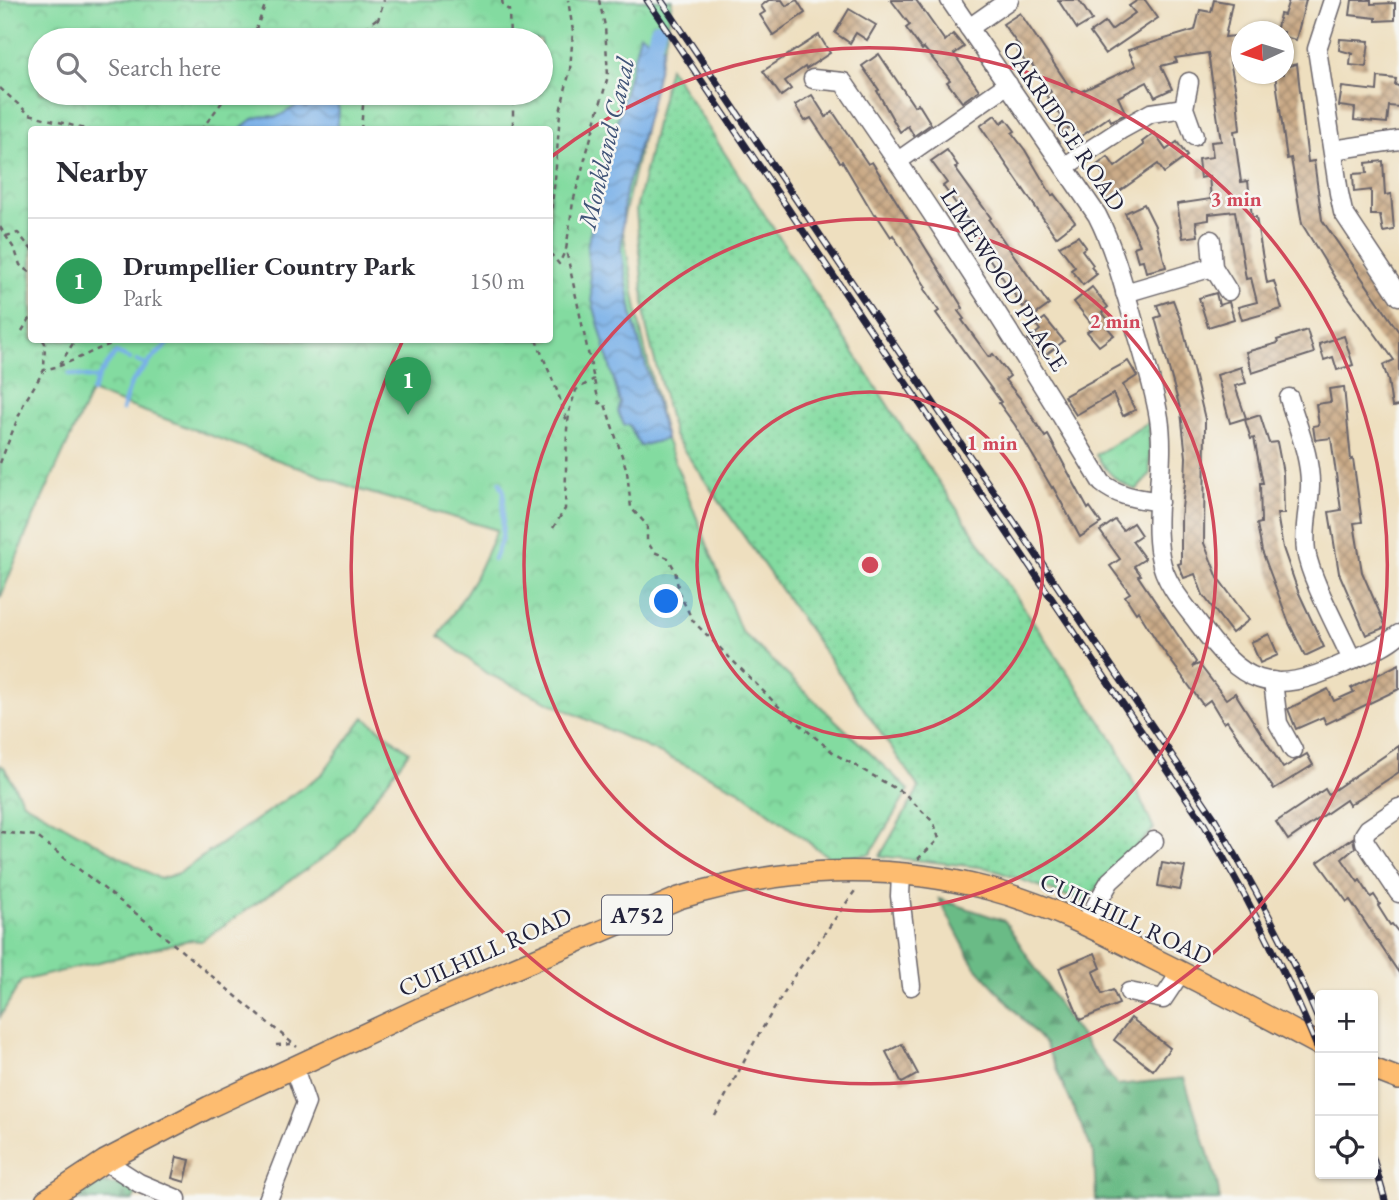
<!DOCTYPE html>
<html lang="en">
<head>
<meta charset="utf-8">
<style>
  :root { --surface:#fff; --page:#f2f2f3; --text:#2b2b33; --muted:#7c7c81; --line:#e1e1e2; --accent:#b45309 }
  body { margin:0; font-family:"EB Garamond",serif; background:var(--page); color:var(--text) }
  .controls { position:absolute; right:21px; bottom:21px; display:grid; overflow:hidden; border-radius:7px; box-shadow:0 2px 5px #0004 }
  .controls button { width:63px; height:63px; display:grid; place-items:center; padding:0; border:0; border-bottom:2px solid var(--line); background:var(--surface); color:var(--text); font:35px sans-serif }
  .compass { position:absolute; left:1231px; top:21px; width:63px; height:63px; border-radius:50%; background:var(--surface); box-shadow:0 2px 5px #0004; rotate:266deg }
  .you { position:absolute; left:667px; top:602px; width:24px; height:24px; margin:-18px; border:5px solid #fff; border-radius:50%; background:#1a73e8; box-shadow:0 0 0 10px #1a73e833 }
  .badge { display:grid; place-items:center; width:46px; height:46px; border-radius:50%; background:var(--accent); color:#fff; font-size:23px; font-weight:700 }
  .pin { position:absolute; translate:-50% -58px; filter:drop-shadow(0 2px 4px #0008) }
  .pin::after { content:''; position:absolute; top:37px; width:24px; height:21px; background:inherit; clip-path:polygon(0 0,100% 0,50% 100%) }
  .list { margin:0; padding:0; list-style:none }
  h2 { display:flex; justify-content:space-between; align-items:center; height:91px; margin:0; padding:0 28px; font-size:30px }
  h2 small { font-size:23px; font-weight:400; color:var(--muted) }
  .list li { display:grid; grid-template-columns:46px 1fr auto; gap:21px; align-items:center; box-sizing:border-box; height:126px; padding:0 28px; border-top:2px solid var(--line) }
  .list b { display:block; font-size:26px; white-space:nowrap }
  .list p { margin:0; font-size:23px; white-space:nowrap; color:var(--muted) }
  .list em { font-size:23px; font-style:normal; color:var(--muted) }
  .icon { flex:none; width:38px; height:38px; fill:none; stroke:currentColor; stroke-width:2; stroke-linecap:round; stroke-linejoin:round }
  .map { position:relative; flex:none; width:1399px; height:1200px; overflow:hidden }
  .search { position:absolute; background:var(--surface); box-shadow:0 2px 5px #0004; left:28px; top:28px; width:525px; height:77px; display:flex; align-items:center; gap:18px; box-sizing:border-box; padding:0 24px; border-radius:38px; color:var(--muted); font-size:26px }
  .panel { position:absolute; background:var(--surface); box-shadow:0 2px 5px #0004; left:28px; top:126px; width:525px; height:217px; border-radius:7px }
  .map>svg:first-child { display:block }
  .grass { fill:url(#grass-dots); stroke:#527e6e; stroke-width:2 }
  .forest { fill:url(#forest-firs); stroke:#466e60; stroke-width:2 }
  .park { fill:url(#park-crowns); stroke:#527e6e; stroke-width:2; fill-rule:evenodd }
  .water { fill:url(#water-waves); stroke:#4e6992; stroke-width:2 }
  .lines { fill:none; stroke-linecap:round; stroke-linejoin:round }
  .stream { stroke:#79b0e8; stroke-width:4.5 }
  .canal { stroke:#79b0e8; stroke-width:16 }
  .building { fill:url(#building-cross-hatch) }
  .minor-casing { stroke:#696469; stroke-width:21 }
  .major-casing { stroke:#696469; stroke-width:24 }
  .path { stroke:#696469; stroke-width:2.5; stroke-dasharray:5 5; stroke-linecap:butt }
  .minor { stroke:#fff; stroke-width:18 }
  .major { stroke:#fdbc70; stroke-width:21 }
  .rail-casing { stroke:#22223b; stroke-width:7 }
  .rail { stroke:#f6f6f2; stroke-width:4.5; stroke-dasharray:13; stroke-linecap:butt }
  .ring { fill:none; stroke:#d1495b; stroke-width:3.5 }
  .labels { text-anchor:middle; stroke-width:5; stroke-linejoin:round; paint-order:stroke }
  .shield { fill:#f6f6f2; stroke:#626272; stroke-width:2 }
  .shield-label { font-size:23px; font-weight:bold; fill:#22223b }
  .street-label { font-size:24px; fill:#22223b; stroke:#f6f6f2 }
  .water-label { font-size:26px; font-style:italic; fill:#405478; stroke:#f6f6f2 }
  .centre { fill:#d1495b; stroke:#f6f6f2; stroke-width:3.5 }
  .ring-label { font-size:21px; text-anchor:middle; font-weight:bold; fill:#d1495b; stroke:#f6f6f2; stroke-width:5; stroke-linejoin:round; paint-order:stroke }
</style>
</head>
<body>
<div class="map">
<svg width="1399" height="1200" viewBox="0 0 1399 1200">
  <defs>
    <pattern id="grass-dots" width="8" height="8" patternUnits="userSpaceOnUse" patternTransform="scale(1.75)"><rect width="8" height="8" fill="#83dba0"/><path d="M2 2h.1M6 6h.1" fill="none" stroke="#71bc8b" stroke-width="1.8" stroke-linecap="round"/></pattern>
    <pattern id="forest-firs" width="22" height="20" patternUnits="userSpaceOnUse" patternTransform="scale(1.75)"><rect width="22" height="20" fill="#6abb86"/><path d="M5 1l3.5 6h-7zM16 11l3.5 6h-7z" fill="#57986f"/></pattern>
    <pattern id="park-crowns" width="20" height="18" patternUnits="userSpaceOnUse" patternTransform="scale(1.75)"><rect width="20" height="18" fill="#83dba0"/><path d="M2 6a3 3 0 1 1 6 0M12 15a3 3 0 1 1 6 0" fill="none" stroke="#71bc8b"/></pattern>
    <pattern id="water-waves" width="16" height="10" patternUnits="userSpaceOnUse" patternTransform="scale(1.75)"><rect width="16" height="10" fill="#79b0e8"/><path d="M0 5q4-4 8 0t8 0" fill="none" stroke="#638fbd"/></pattern>
    <pattern id="building-cross-hatch" width="8" height="8" patternUnits="userSpaceOnUse" patternTransform="scale(1.75)"><rect width="8" height="8" fill="#cbab88"/><path d="M0 0l8 8M0 8l8-8" fill="none" stroke="#a48b70"/></pattern>
  </defs>
  <rect width="100%" height="100%" fill="#f6f6f2"/>
  <filter id="ink" filterUnits="userSpaceOnUse"><feTurbulence type="fractalNoise" baseFrequency=".0143" numOctaves="2"/><feDisplacementMap in="SourceGraphic" scale="14" xChannelSelector="R" yChannelSelector="G"/><feConvolveMatrix kernelMatrix="1 2 1 2 8 2 1 2 1" color-interpolation-filters="sRGB"/></filter>
  <filter id="wash" filterUnits="userSpaceOnUse"><feTurbulence type="fractalNoise" baseFrequency=".00686" numOctaves="4" result="noise"/><feDisplacementMap in="SourceGraphic" scale="28" xChannelSelector="R" yChannelSelector="G"/><feGaussianBlur stdDeviation="1.57" result="paint"/><feColorMatrix in="noise" values="0 0 0 0 0 0 0 0 0 0 0 0 0 0 0 0 0 1.4 0 .05"/><feComposite in="paint" operator="in"/></filter>
  <g filter="url(#wash)">
    <rect width="100%" height="100%" fill="#eedfbf"/>
    <polygon class="grass" points="669,67 909,438 1116,744 1154,829 1084,902 988,868 880,856 919,788 674,436 646,326 636,210"/>
    <g class="forest">
      <polygon points="939,899 1005,921 1070,1022 1117,1085 1184,1078 1217,1181 1220,1200 1096,1200 1094,1154 1045,1044 974,965"/>
      <polygon points="92,1182 140,1187 133,1200 63,1200"/>
    </g>
    <g class="park">
      <path d="M0 0H672L666 36 622 225 640 327 666 439 741 631 909 790 870 854 831 859 739 790 486 673 439 636 475 578 497 530 360 490 91 392 27 532 0 599ZM40 40H541V93H40ZM32 130H550V340H32Z"/>
      <path d="M1149 422 1150 475 1136 490C1116 482 1108 473 1096 455Z"/>
      <polygon points="364,717 409,752 336,849 201,941 189,940 21,981 0,1017 0,765 4,767 23,802 160,879 179,873 322,774"/>
    </g>
    <g class="water">
      <polygon points="640,34 663,47 650,107 624,198 621,250 633,319 666,439 640,446 629,425 624,425 618,412 620,403 592,300 587,248 597,200"/>
      <path d="M315 96 326 99 336 96 339 111 337 129H241C251 117 261 115 277 117L300 104 306 108Z"/>
    </g>
    <g class="lines">
      <g class="stream">
        <polyline points="137,361 147,365"/>
        <polyline points="101,373 116,353 130,359"/>
        <polyline points="69,374 98,379"/>
        <polyline points="92,392 99,376"/>
        <polyline points="122,410 131,383 153,358 172,340"/>
        <polyline points="494,559 502,538 504,492 500,482"/>
      </g>
      <polyline class="canal" points="649,63 658,29"/>
    </g>
    <g id="blocks">
      <g class="building">
        <polygon points="769,0 782,0 786,6 797,0 805,13 773,35 760,15 765,12 761,6"/>
        <polygon points="891,0 916,0 945,41 953,34 964,47 954,54 979,90 962,102 947,82 950,80 924,48 922,50 906,28 910,25"/>
        <polygon points="1058,0 1079,0 1092,20 1077,29"/>
        <polygon points="1138,0 1145,0 1158,18 1105,54 1090,33 1105,22 1111,30 1135,13 1129,6"/>
        <polygon points="1214,0 1232,3 1225,37 1235,36 1238,59 1230,61 1237,97 1240,130 1234,131 1241,182 1248,181 1252,217 1256,217 1267,283 1274,281 1282,309 1242,320 1238,307 1257,302 1251,278 1246,279 1235,211 1209,214 1209,220 1196,222 1198,236 1183,238 1177,204 1211,199 1209,176 1200,178 1198,159 1213,157 1211,142 1221,141 1208,53 1175,58 1177,62 1161,66 1172,89 1155,97 1147,82 1118,97 1126,114 1111,121 1109,117 1080,137 1072,126 1062,133 1054,123 1062,117 1046,95 1051,92 1031,63 1028,65 1017,51 1021,49 1003,24 1020,13 1073,92 1077,89 1080,92 1136,66 1128,50 1195,30 1200,10 1211,12"/>
        <polygon points="1289,0 1306,0 1296,40 1284,37 1284,32 1276,32 1280,14 1284,15"/>
        <polygon points="1352,0 1371,0 1371,4 1395,3 1395,20 1376,21 1376,18 1350,15"/>
        <polygon points="849,9 876,25 867,40 856,33 850,43 835,33"/>
        <polygon points="819,35 830,53 806,69 805,67 785,81 791,89 781,96 763,71"/>
        <polygon points="1340,39 1369,41 1366,67 1350,65 1351,54 1354,54 1339,50"/>
        <polygon points="879,54 914,106 918,103 931,124 914,136 908,126 900,132 877,91 879,90 862,66"/>
        <polygon points="1297,64 1308,162 1314,161 1322,220 1399,332 1399,406 1392,407 1388,380 1383,365 1394,360 1335,278 1302,224 1291,158 1287,159 1275,74 1284,74 1284,67"/>
        <polygon points="1378,77 1396,79 1395,85 1399,86 1399,107 1389,106 1387,123 1354,120 1355,108 1339,106 1342,87 1377,91"/>
        <polygon points="812,95 826,117 833,112 868,164 872,162 963,308 958,311 964,319 962,320 989,357 993,354 1010,376 1005,380 1020,398 1045,437 1048,435 1088,509 1090,507 1101,523 1080,537 1053,487 1052,488 1015,425 999,403 1001,402 936,313 939,311 924,289 926,287 893,235 891,237 876,214 874,215 842,161 840,162 811,118 805,121 795,105"/>
        <polygon points="995,115 1001,123 1006,119 1015,131 1012,133 1025,150 1052,196 1054,194 1075,222 1056,237 980,126"/>
        <polygon points="1154,133 1166,150 1177,142 1187,156 1164,173 1158,164 1107,200 1096,183 1105,177 1097,165 1108,157 1115,167 1144,145 1142,142"/>
        <polygon points="947,150 958,166 955,168 991,218 989,220 1049,305 1035,315 1027,304 1023,307 1009,287 977,241 981,238 943,186 947,183 931,161"/>
        <polygon points="1383,161 1385,195 1391,194 1394,230 1383,232 1380,215 1371,215 1371,190 1354,192 1353,174 1367,173 1366,163"/>
        <polygon points="1144,204 1155,226 1166,267 1146,272 1143,260 1138,261 1134,247 1140,245 1125,213"/>
        <polygon points="1078,236 1086,247 1082,250 1093,265 1091,267 1097,274 1083,285 1071,270 1075,267 1059,246"/>
        <polygon points="1092,287 1108,307 1102,312 1111,324 1107,327 1114,335 1099,346 1087,332 1094,327 1074,302"/>
        <polygon points="1216,293 1219,305 1229,302 1234,319 1208,327 1199,298"/>
        <polygon points="1173,300 1182,324 1205,419 1204,543 1218,578 1249,620 1232,633 1203,595 1195,574 1184,578 1178,564 1181,563 1181,517 1185,482 1186,457 1181,412 1155,318 1161,316 1157,305"/>
        <polygon points="1045,318 1064,341 1043,357 1028,340 1040,330 1036,325"/>
        <polygon points="1307,330 1314,353 1252,373 1246,352 1278,343 1277,340"/>
        <polygon points="1344,336 1353,365 1337,370 1333,357 1324,360 1319,344"/>
        <polygon points="1128,361 1137,376 1123,385 1135,410 1123,416 1113,394 1076,415 1064,396"/>
        <polygon points="1241,367 1246,383 1235,386 1246,418 1230,423 1217,375"/>
        <polygon points="1344,387 1351,460 1353,459 1362,522 1354,523 1362,572 1386,627 1366,635 1339,573 1329,512 1341,510 1331,438 1315,440 1313,426 1319,425 1316,404 1331,402 1329,389"/>
        <polygon points="1260,415 1269,443 1277,442 1283,473 1284,514 1277,514 1283,548 1298,591 1324,647 1305,656 1289,623 1262,551 1257,524 1261,523 1260,483 1263,483 1254,438 1251,439 1245,420"/>
        <polygon points="1115,520 1123,530 1133,523 1141,535 1132,541 1145,559 1134,566 1141,575 1138,576 1196,662 1192,667 1199,664 1226,699 1235,693 1283,768 1307,754 1313,765 1274,789 1227,721 1224,723 1210,700 1203,705 1158,643 1138,611 1136,613 1125,596 1130,593 1110,566 1120,559 1100,531"/>
        <polygon points="1269,634 1278,655 1260,663 1251,642"/>
        <polygon points="1399,664 1399,689 1326,724 1323,717 1296,729 1288,709 1328,689 1334,701 1354,692 1351,688"/>
        <polygon points="1399,746 1399,772 1349,805 1346,800 1288,840 1276,822 1325,789 1328,794"/>
        <polygon points="1353,838 1355,848 1342,859 1358,882 1360,880 1371,897 1374,895 1380,904 1378,906 1390,925 1392,924 1399,933 1399,973 1350,900 1347,902 1318,862"/>
        <polygon points="1162,863 1185,867 1180,890 1158,886"/>
        <polygon points="1095,953 1101,968 1093,972 1102,994 1113,990 1119,1004 1080,1020 1059,968"/>
        <polygon points="1131,1018 1170,1048 1153,1070 1114,1040"/>
        <polygon points="902,1044 918,1074 902,1083 886,1052"/>
        <polygon points="177,1157 190,1160 185,1182 172,1178"/>
      </g>
    </g>
  </g>
  <g filter="url(#ink)">
    <use href="#blocks" fill-opacity="0" stroke="#696469" stroke-width="2"/>
    <g class="lines">
      <defs>
        <g id="minor">
          <path d="M950 0 1097 215C1115 250 1124 288 1135 326 1144 356 1154 387 1159 418 1166 464 1152 511 1160 556 1164 581 1181 601 1196 620 1242 684 1269 698 1343 664 1362 655 1383 648 1399 634"/>
          <polyline points="1333,0 1317,49 1339,193 1343,212 1399,296"/>
          <polyline points="969,28 1009,0"/>
          <path d="M813 79 843 82C934 213 1020 346 1102 483 1119 497 1138 498 1159 502"/>
          <polyline points="1189,82 1184,108 1194,136"/>
          <polyline points="1333,150 1399,140"/>
          <polyline points="898,161 1008,84"/>
          <polyline points="1064,167 1122,129 1151,113 1184,108"/>
          <polyline points="1211,240 1213,267 1228,291"/>
          <polyline points="1125,293 1213,267"/>
          <path d="M1289 398C1297 426 1311 457 1310 487 1309 508 1303 529 1306 551 1311 581 1339 630 1352 660"/>
          <polyline points="1273,681 1278,723 1293,750"/>
          <polyline points="1399,808 1368,829 1364,835 1365,842 1399,893"/>
          <polyline points="901,874 900,896 911,986"/>
          <polyline points="1085,924 1110,881 1154,841"/>
          <polyline points="1129,992 1163,999 1181,972"/>
          <polyline points="105,1161 139,1183 177,1199"/>
          <polyline points="268,1200 306,1103 294,1068"/>
        </g>
        <g id="major">
          <polyline points="1373,1069 1399,1079"/>
          <path d="M46 1200 105 1161 209 1107 419 1009 679 898C780 867 887 862 989 889 1046 904 1098 930 1150 957 1207 985 1264 1015 1320 1045"/>
        </g>
      </defs>
      <use href="#minor" class="minor-casing"/>
      <use href="#major" class="major-casing"/>
      <g class="path">
        <polyline points="502,0 503,6 509,10 510,40"/>
        <polyline points="599,0 605,26 608,76 573,202 566,250 599,403 605,404 627,471 631,508 647,525 647,541 654,552 668,558 675,570 679,593 693,621 778,706 835,754 905,794 934,823 939,839 918,859"/>
        <polyline points="252,40 267,0"/>
        <polyline points="349,40 380,16"/>
        <polyline points="372,40 384,0"/>
        <polyline points="0,88 29,114 89,130"/>
        <polyline points="258,93 275,95 278,93"/>
        <polyline points="505,93 513,105 513,130"/>
        <polyline points="201,130 229,93"/>
        <polyline points="361,130 364,93"/>
        <polyline points="550,219 555,180 560,112 570,70 573,31 568,0"/>
        <polyline points="0,227 15,250 20,265 30,272 32,275"/>
        <polyline points="6,236 18,233 32,250"/>
        <polyline points="550,253 559,264 566,249"/>
        <polyline points="22,331 30,318"/>
        <polyline points="43,340 45,343 44,370"/>
        <polyline points="536,340 558,393 567,422"/>
        <path d="M59 366C81 358 101 346 124 340"/>
        <polyline points="0,463 23,405 44,370 59,366 75,340"/>
        <polyline points="553,528 565,509 567,429 570,408 576,390 594,379"/>
        <polyline points="0,832 36,836 147,922 297,1047"/>
        <polyline points="276,1045 293,1044"/>
        <polyline points="715,1116 756,1039 794,976 857,888"/>
      </g>
      <use href="#minor" class="minor"/>
      <use href="#major" class="major"/>
      <defs>
        <g id="rail">
          <path d="M647 0 1204 824C1248 898 1287 974 1320 1054"/>
          <path d="M661 0 1215 819C1253 885 1291 953 1320 1024"/>
          <polyline points="1373,1158 1385,1200"/>
        </g>
      </defs>
      <use href="#rail" class="rail-casing"/>
      <use href="#rail" class="rail"/>
    </g>
  </g>
  <g class="ring">
    <circle cx="870" cy="565" r="173"/>
    <circle cx="870" cy="565" r="346"/>
    <path d="M551 157A518 518 0 1 1 402 342"/>
  </g>
  <g class="labels">
    <rect class="shield" x="602" y="895.5" width="70" height="39" rx="5"/>
    <g class="shield-label">
      <text x="637" y="923">A752</text>
    </g>
    <g class="street-label">
      <text transform="translate(1064 126) rotate(56)" y="8">OAKRIDGE ROAD</text>
      <text transform="translate(1004 280) rotate(57)" y="8">LIMEWOOD PLACE</text>
      <text transform="translate(1126 919) rotate(25)" y="8">CUILHILL ROAD</text>
      <text transform="translate(485 952) rotate(-24)" y="8">CUILHILL ROAD</text>
    </g>
    <g class="water-label">
      <text transform="translate(606 143) rotate(-77)" y="9">Monkland Canal</text>
    </g>
  </g>
  <circle cx="870" cy="565" r="10" class="centre"/>
  <g class="ring-label">
    <text x="1236" y="206">3 min</text>
    <text x="1115" y="328">2 min</text>
    <text x="992" y="450">1 min</text>
  </g>
</svg>
<div class="controls">
<button>+</button>
<button>−</button>
<button><svg class="icon" aria-label="locate" viewBox="0 0 24 24"><circle cx="12" cy="12" r="6"/><path d="M12 2v4M12 18v4M2 12h4M18 12h4"/></svg></button>
</div>
<svg class="compass" viewBox="-18 -18 36 36"><path d="M0-13l5 13h-10z" fill="#e53935"/><path d="M0 13l5-13h-10z" fill="#7c7c81"/></svg>
<div class="you"></div>
<div class="pin badge" style="left:408px;top:415px;background:#2e9e5b">1</div>
<div class="search"><svg class="icon" aria-label="search" viewBox="0 0 24 24"><circle cx="10" cy="10" r="6"/><path d="M15 15l6 6"/></svg>Search here</div>
<section class="panel">
<h2>Nearby<small></small></h2>
<ul class="list">
<li><span class="badge" style="background:#2e9e5b">1</span><div><b>Drumpellier Country Park</b><p>Park</p></div><em>150 m</em></li>
</ul>
</section>
</div>
</body>
</html>
